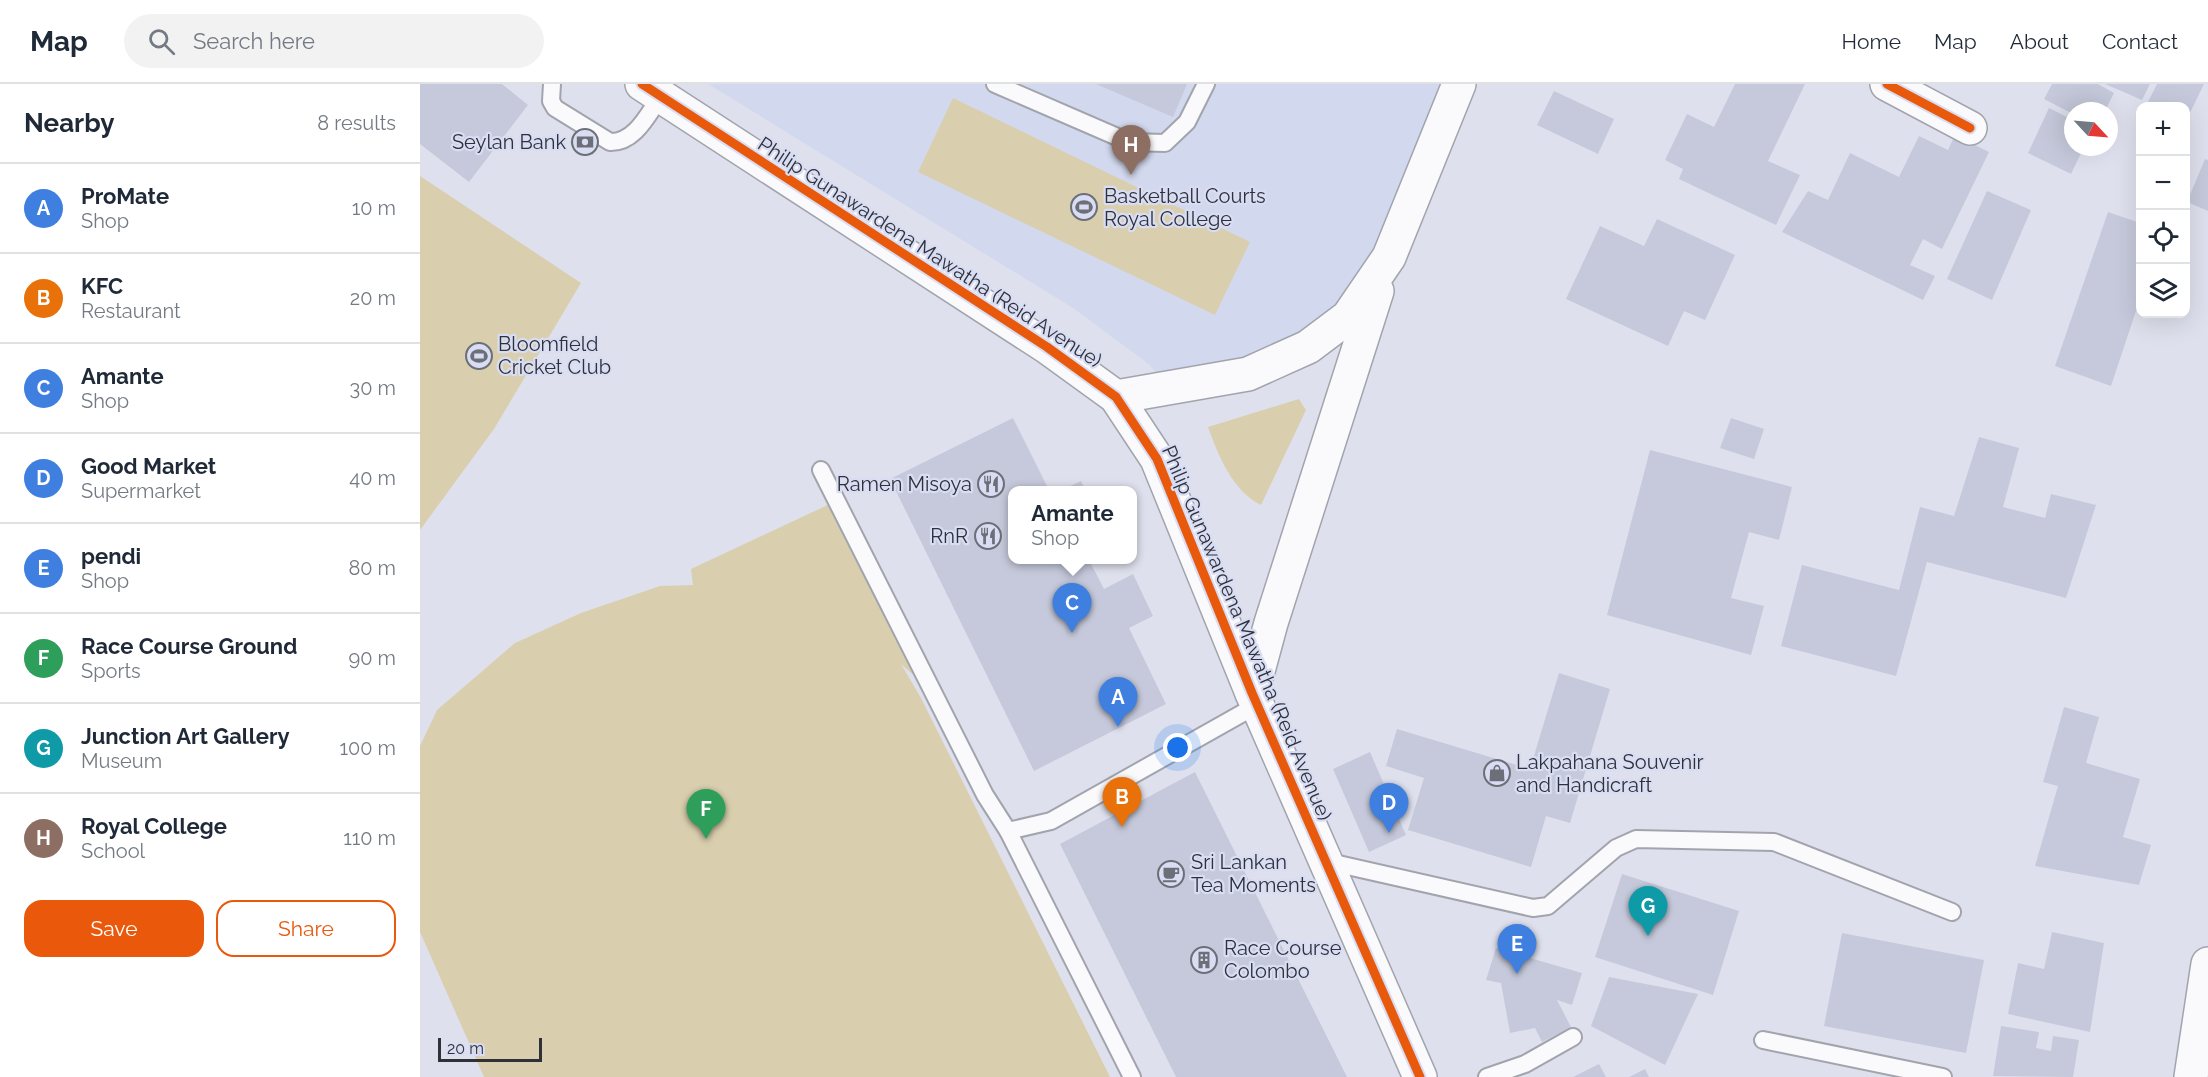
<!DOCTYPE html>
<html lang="en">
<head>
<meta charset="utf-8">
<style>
  :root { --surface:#fff; --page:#f2f2f3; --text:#1f2937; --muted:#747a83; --line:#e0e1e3; --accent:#ea580c }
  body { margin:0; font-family:Raleway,sans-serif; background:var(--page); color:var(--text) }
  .controls { position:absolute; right:18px; top:18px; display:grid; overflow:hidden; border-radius:12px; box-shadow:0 6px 24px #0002 }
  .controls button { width:54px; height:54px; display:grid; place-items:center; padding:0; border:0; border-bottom:2px solid var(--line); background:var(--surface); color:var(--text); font:30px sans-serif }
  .compass { position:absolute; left:1644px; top:18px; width:54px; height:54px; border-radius:50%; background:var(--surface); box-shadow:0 6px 24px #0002; rotate:116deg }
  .scale { position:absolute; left:18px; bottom:15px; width:104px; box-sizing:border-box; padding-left:6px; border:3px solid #2f3139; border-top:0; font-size:16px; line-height:21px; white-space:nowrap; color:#2f3139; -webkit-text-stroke:4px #d8ddf3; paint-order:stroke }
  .you { position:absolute; left:758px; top:664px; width:21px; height:21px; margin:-15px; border:4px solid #fff; border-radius:50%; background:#1a73e8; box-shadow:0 0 0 9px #1a73e833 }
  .badge { display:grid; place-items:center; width:39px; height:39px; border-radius:50%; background:var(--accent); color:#fff; font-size:20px; font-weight:700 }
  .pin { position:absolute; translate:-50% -50px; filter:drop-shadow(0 2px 3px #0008) }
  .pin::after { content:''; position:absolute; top:32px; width:21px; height:18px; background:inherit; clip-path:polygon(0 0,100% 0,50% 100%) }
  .popup { position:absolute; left:588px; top:402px; width:129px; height:78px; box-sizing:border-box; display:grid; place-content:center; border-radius:12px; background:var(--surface); filter:drop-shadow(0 2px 4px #0005); font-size:20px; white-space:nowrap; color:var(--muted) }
  .popup b { font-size:22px; color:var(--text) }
  .popup::after { content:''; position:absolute; left:50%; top:100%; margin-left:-12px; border:12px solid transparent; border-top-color:var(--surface) }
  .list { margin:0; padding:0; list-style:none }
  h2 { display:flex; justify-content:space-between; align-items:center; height:78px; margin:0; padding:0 24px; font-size:26px }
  h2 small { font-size:20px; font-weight:400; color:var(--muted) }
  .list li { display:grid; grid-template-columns:39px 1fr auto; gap:18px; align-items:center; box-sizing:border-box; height:90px; padding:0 24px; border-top:2px solid var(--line) }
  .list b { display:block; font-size:22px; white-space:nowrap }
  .list p { margin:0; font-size:20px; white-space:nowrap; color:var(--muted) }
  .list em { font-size:20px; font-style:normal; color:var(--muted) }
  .actions { display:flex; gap:12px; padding:18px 24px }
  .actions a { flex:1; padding:14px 0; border:2px solid var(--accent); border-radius:18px; text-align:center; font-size:21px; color:var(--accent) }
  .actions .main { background:var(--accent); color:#fff }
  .icon { flex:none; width:33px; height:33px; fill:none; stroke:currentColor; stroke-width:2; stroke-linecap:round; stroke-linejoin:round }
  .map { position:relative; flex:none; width:1788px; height:993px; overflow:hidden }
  header { display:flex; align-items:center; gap:36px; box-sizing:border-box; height:84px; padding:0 30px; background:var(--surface); border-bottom:2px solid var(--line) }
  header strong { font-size:28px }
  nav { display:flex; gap:33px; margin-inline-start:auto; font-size:21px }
  .search { width:420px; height:54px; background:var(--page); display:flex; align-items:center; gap:15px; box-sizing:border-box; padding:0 21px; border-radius:33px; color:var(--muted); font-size:22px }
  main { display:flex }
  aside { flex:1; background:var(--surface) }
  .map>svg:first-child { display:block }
  .built { fill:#d2d8ed }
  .green { fill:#d9cfae }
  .building { fill:#c5c9db }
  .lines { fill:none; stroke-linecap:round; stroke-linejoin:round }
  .lane-casing { stroke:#a2a4ad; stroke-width:20 }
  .street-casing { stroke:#a2a4ad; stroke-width:36 }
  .secondary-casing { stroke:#a2a4ad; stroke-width:36 }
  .lane { stroke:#fafafc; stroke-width:16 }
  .street { stroke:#fafafc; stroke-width:33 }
  .secondary { stroke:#fafafc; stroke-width:33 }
  .cycleway-casing { stroke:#d8ddf3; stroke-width:13 }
  .cycleway { stroke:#e8590c; stroke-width:9 }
  .labels { text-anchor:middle; stroke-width:4.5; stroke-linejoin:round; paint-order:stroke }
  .poi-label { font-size:20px; fill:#2f3139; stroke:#d8ddf3; text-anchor:start }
  .street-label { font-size:20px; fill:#2f3139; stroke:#d8ddf3 }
</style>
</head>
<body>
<header>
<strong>Map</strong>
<div class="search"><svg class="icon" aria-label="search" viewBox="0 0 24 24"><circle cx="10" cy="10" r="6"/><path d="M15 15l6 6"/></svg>Search here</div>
<nav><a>Home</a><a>Map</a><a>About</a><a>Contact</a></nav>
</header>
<main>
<aside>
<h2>Nearby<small>8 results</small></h2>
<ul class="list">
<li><span class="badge" style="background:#3f7fe0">A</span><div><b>ProMate</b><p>Shop</p></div><em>10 m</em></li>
<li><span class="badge" style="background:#e8710a">B</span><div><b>KFC</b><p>Restaurant</p></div><em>20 m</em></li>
<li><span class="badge" style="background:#3f7fe0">C</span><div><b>Amante</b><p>Shop</p></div><em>30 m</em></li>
<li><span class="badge" style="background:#3f7fe0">D</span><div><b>Good Market</b><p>Supermarket</p></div><em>40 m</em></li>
<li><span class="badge" style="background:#3f7fe0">E</span><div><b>pendi</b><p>Shop</p></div><em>80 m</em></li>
<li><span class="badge" style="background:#2e9e5b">F</span><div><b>Race Course Ground</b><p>Sports</p></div><em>90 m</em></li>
<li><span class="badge" style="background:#0f9aa8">G</span><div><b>Junction Art Gallery</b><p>Museum</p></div><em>100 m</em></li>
<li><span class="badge" style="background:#8d6e63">H</span><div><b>Royal College</b><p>School</p></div><em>110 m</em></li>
</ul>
<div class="actions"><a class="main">Save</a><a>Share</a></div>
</aside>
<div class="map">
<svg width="1788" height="993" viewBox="0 0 1788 993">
  <rect width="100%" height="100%" fill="#dee1ed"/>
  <polygon class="built" points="288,0 1022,0 955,165 917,223 881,249 823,275 739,293 730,281 653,224"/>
  <g class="green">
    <polygon points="533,14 830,158 795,231 498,88"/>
    <polygon points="0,92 161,199 74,345 0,446"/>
    <path d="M879 315 886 326 841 421C813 408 798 371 788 343Z"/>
    <polygon points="412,419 501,598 481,580 501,614 690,993 64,993 0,848 0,662 17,626 95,559 161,529 240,502 273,501 271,485"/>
  </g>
  <g class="building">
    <polygon points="0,0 82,0 108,21 49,98 0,60"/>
    <polygon points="676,0 767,0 753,33"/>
    <polygon points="1315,0 1385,0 1348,77 1380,91 1356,141 1259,95 1263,85 1245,76 1267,30 1294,43"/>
    <polygon points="1632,0 1678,0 1694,9 1685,27 1653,27 1653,30 1624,15"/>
    <polygon points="1685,0 1730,0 1722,16"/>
    <polygon points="1737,0 1784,0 1766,37 1766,22 1731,22 1727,20"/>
    <polygon points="1134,7 1194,35 1178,70 1117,41"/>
    <polygon points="1629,24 1653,36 1653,63 1664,63 1651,90 1608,69"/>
    <polygon points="158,45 180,57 173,71 150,59"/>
    <polygon points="1535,51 1569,68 1522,165 1503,155 1490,181 1515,192 1503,216 1362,148 1388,107 1408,116 1430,69 1479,93 1499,52 1528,66"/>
    <polygon points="1785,75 1788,76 1788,127 1767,118"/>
    <polygon points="1567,107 1611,126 1572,216 1527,195"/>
    <polygon points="1688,128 1720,139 1720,215 1691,302 1635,282"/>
    <polygon points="1237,135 1315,171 1285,236 1264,227 1248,262 1146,215 1180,142 1224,162"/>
    <polygon points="593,334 629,406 592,406 592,476 669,476 684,505 713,490 733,532 709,544 746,620 614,687 470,395"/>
    <polygon points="1311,334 1344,345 1334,375 1300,364"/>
    <polygon points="1559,353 1599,364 1583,423 1625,434 1631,410 1676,421 1646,514 1507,478 1476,592 1361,562 1382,481 1479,506 1500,423 1534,432"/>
    <polygon points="1230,366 1372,403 1359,456 1329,448 1311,514 1344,522 1331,571 1187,531"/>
    <polygon points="661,397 665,406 642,406"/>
    <polygon points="1139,589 1190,605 1150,739 1126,732 1111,783 988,746 1004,694 966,682 977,645 1110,685"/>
    <polygon points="1644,623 1679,633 1666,679 1720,695 1703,753 1731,761 1719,801 1615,782 1638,702 1623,698"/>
    <polygon points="950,668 986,751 949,768 913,685"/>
    <polygon points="775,688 927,993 756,993 640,760"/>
    <polygon points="1202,790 1319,827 1293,911 1175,873"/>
    <polygon points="1632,848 1684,859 1670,948 1588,930 1598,879 1624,885"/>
    <polygon points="1422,849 1564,876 1546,969 1404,942"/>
    <polygon points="1076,864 1162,889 1152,921 1137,916 1151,943 1122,958 1115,944 1090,949 1081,899 1066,896"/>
    <polygon points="1189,893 1278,910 1245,981 1171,942"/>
    <polygon points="1581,942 1619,948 1616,964 1631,967 1633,952 1659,956 1653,993 1573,992"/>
    <polygon points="1179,980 1186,993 1153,993"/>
    <polygon points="1225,985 1229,993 1209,993"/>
  </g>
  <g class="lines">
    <defs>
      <g id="lane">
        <path d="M132 0 131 17 135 24 190 58C215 59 228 30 241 12"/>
        <polyline points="575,0 709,58 745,59 767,38 786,0"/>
        <polyline points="401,386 565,711 588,747 631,737 837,621"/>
        <polyline points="588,747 712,993"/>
        <polyline points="905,777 1113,824 1128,822 1196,764 1216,755 1354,758 1532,828"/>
        <polyline points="1343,956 1523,993"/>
        <polyline points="1067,993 1105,980 1153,953"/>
      </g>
      <polyline id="street" points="1467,0 1550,44"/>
      <g id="secondary">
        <polyline points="222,0 627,263 696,313 737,375 832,609 1000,993"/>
        <polyline points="696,313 828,290 888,263 928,233 969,173 1039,0"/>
        <polyline points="832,609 851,539 957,207"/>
        <polyline points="1771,993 1788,880"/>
      </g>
    </defs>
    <use href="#lane" class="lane-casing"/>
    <use href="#street" class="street-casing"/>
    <use href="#secondary" class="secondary-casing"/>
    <use href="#lane" class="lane"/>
    <use href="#street" class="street"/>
    <use href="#secondary" class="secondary"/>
    <defs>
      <g id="cycleway">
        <polyline points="222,0 627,263 696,313 737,375 832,609 1000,993"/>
        <polyline points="1467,0 1550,44"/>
      </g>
    </defs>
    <use href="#cycleway" class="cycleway-casing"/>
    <use href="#cycleway" class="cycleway"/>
  </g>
  <defs>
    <symbol id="bank-ring" viewBox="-11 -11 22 22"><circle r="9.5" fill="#d8ddf3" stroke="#6c6f78" stroke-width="1.5"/><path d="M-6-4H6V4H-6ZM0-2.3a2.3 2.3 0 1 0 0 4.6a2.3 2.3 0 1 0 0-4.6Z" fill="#6c6f78"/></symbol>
    <symbol id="stadium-ring" viewBox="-11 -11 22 22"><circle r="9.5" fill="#d8ddf3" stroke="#6c6f78" stroke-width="1.5"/><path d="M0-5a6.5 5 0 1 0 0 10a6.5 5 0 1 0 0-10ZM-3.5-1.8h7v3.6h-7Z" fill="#6c6f78"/></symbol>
    <symbol id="restaurant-ring" viewBox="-11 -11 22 22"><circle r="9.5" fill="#d8ddf3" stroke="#6c6f78" stroke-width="1.5"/><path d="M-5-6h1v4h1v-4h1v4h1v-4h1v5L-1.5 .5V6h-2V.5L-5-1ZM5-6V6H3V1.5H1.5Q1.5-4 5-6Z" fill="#6c6f78"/></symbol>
    <symbol id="shop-ring" viewBox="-11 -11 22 22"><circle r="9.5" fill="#d8ddf3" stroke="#6c6f78" stroke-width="1.5"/><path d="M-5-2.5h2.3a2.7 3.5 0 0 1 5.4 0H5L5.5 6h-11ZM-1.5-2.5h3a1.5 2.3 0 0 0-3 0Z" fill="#6c6f78"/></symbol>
    <symbol id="cafe-ring" viewBox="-11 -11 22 22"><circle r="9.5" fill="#d8ddf3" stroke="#6c6f78" stroke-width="1.5"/><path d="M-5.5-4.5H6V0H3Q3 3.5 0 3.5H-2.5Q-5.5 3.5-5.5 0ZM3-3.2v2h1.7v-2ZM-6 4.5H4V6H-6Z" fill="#6c6f78"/></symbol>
    <symbol id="building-ring" viewBox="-11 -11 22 22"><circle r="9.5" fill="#d8ddf3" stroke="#6c6f78" stroke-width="1.5"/><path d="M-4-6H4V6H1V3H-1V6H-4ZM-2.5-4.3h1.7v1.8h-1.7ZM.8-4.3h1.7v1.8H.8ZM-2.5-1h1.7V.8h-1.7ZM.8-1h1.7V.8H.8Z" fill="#6c6f78"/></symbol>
  </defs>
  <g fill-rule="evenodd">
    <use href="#bank-ring" x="150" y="43" width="30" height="30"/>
    <use href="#stadium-ring" x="649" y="108" width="30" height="30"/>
    <use href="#stadium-ring" x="44" y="257" width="30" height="30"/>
    <use href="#restaurant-ring" x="556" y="385" width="30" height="30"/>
    <use href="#restaurant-ring" x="553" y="437" width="30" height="30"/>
    <use href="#shop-ring" x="1062" y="674" width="30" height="30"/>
    <use href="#cafe-ring" x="736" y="775" width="30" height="30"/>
    <use href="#building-ring" x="769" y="861" width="30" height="30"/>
  </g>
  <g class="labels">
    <g class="poi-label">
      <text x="146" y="65" text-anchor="end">Seylan Bank</text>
      <text x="684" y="119">Basketball Courts<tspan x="684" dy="23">Royal College</tspan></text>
      <text x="78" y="267">Bloomfield<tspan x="78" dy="23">Cricket Club</tspan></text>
      <text x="552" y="407" text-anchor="end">Ramen Misoya</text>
      <text x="548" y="459" text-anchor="end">RnR</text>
      <text x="1096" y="685">Lakpahana Souvenir<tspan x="1096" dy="23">and Handicraft</tspan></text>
      <text x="771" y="785">Sri Lankan<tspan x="771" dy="23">Tea Moments</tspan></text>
      <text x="804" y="871">Race Course<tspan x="804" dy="23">Colombo</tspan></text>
    </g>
    <g class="street-label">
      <text transform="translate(510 168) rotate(33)" y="7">Philip Gunawardena Mawatha (Reid Avenue)</text>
      <text transform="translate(827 549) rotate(67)" y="7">Philip Gunawardena Mawatha (Reid Avenue)</text>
    </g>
  </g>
</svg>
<div class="controls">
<button>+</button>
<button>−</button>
<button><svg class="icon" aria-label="locate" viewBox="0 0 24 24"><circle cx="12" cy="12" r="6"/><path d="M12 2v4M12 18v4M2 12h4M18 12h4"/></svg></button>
<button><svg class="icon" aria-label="layers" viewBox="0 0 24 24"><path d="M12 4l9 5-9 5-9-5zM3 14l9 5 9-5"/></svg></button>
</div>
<svg class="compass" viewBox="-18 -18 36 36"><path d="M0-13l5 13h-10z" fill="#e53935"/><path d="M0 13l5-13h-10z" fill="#747a83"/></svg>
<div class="scale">20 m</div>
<div class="you"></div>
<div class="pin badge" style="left:698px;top:643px;background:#3f7fe0">A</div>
<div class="pin badge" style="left:702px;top:743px;background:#e8710a">B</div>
<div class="pin badge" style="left:652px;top:549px;background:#3f7fe0">C</div>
<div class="popup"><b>Amante</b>Shop</div>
<div class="pin badge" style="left:969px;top:749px;background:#3f7fe0">D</div>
<div class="pin badge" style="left:1097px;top:890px;background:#3f7fe0">E</div>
<div class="pin badge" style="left:286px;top:755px;background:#2e9e5b">F</div>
<div class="pin badge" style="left:1228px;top:852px;background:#0f9aa8">G</div>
<div class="pin badge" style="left:711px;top:91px;background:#8d6e63">H</div>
</div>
</main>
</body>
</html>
